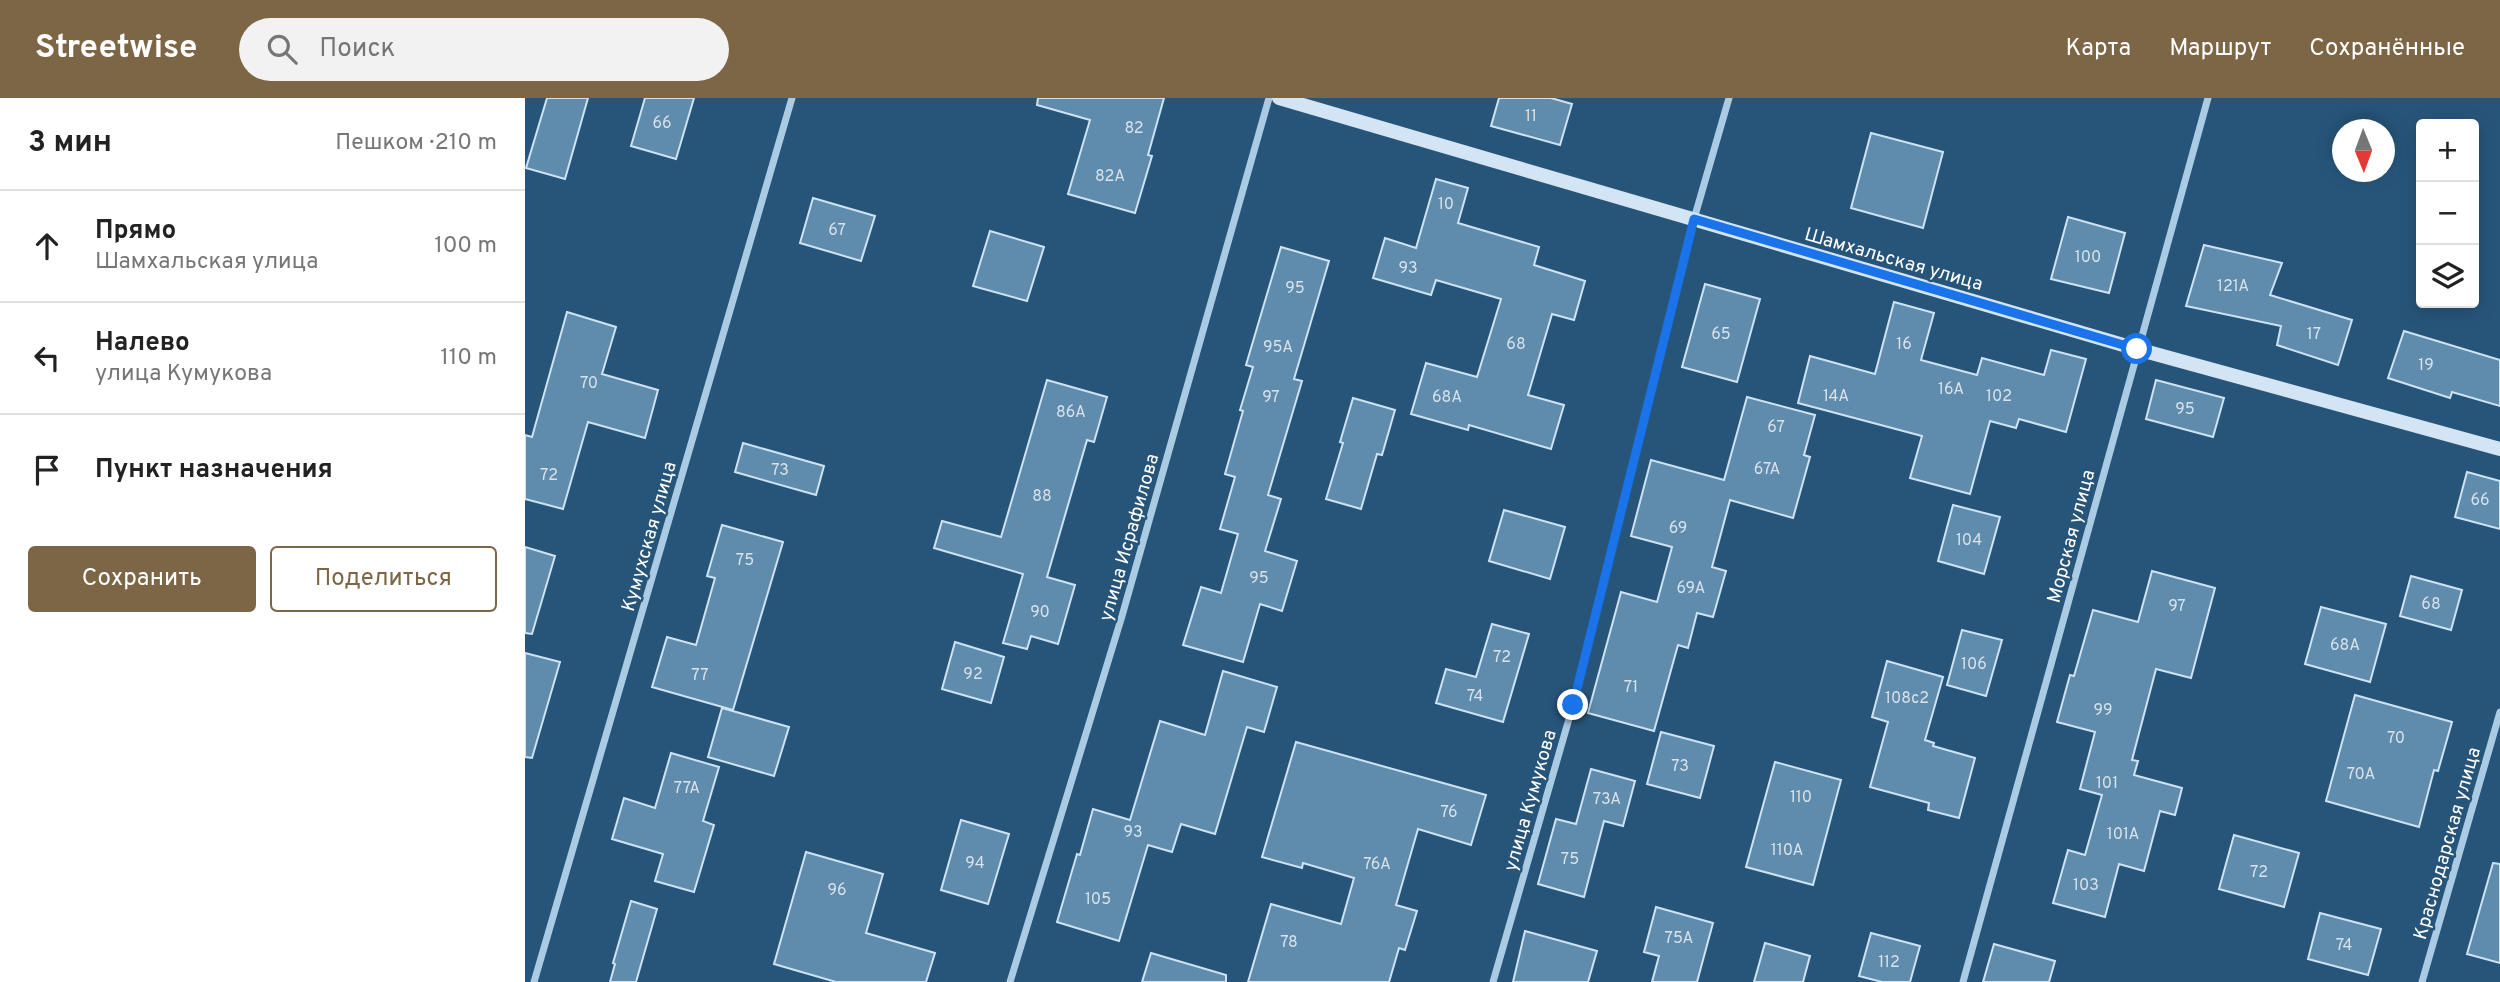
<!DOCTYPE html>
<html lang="ru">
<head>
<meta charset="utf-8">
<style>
  :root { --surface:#fff; --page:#f2f2f2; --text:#222; --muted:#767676; --line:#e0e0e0; --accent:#7d6645 }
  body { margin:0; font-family:Overpass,sans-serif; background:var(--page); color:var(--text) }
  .controls { position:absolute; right:21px; top:21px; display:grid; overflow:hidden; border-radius:7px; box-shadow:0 4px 18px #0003 }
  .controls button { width:63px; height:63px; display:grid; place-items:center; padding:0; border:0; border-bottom:2px solid var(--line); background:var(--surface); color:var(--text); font:35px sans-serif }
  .compass { position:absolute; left:1807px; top:21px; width:63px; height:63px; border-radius:50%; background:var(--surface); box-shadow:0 4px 18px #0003; rotate:179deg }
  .stop { position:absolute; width:21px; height:21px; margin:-16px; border:5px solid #1a73e8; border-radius:50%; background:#fff }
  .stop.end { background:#1a73e8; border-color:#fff; box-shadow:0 2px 7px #0008 }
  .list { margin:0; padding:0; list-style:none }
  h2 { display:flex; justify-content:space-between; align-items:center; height:91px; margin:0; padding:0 28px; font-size:30px }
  h2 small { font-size:23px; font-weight:400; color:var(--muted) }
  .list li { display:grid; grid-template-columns:46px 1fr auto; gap:21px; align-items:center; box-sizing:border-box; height:112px; padding:0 28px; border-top:2px solid var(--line) }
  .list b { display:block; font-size:26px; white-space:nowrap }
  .list p { margin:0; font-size:23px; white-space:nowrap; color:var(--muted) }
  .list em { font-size:23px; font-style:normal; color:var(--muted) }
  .actions { display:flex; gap:14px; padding:21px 28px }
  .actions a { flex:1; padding:16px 0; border:2px solid var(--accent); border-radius:7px; text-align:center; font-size:24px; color:var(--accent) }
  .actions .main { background:var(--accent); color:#fff }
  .icon { flex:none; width:38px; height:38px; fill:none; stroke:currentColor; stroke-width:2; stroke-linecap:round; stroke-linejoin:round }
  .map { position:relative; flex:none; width:1975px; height:884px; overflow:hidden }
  header { display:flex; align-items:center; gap:42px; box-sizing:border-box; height:98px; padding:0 35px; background:var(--accent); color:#fff }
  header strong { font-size:33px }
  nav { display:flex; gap:38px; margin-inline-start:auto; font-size:24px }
  .search { width:490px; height:63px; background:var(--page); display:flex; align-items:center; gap:18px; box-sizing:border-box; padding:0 24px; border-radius:38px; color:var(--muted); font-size:26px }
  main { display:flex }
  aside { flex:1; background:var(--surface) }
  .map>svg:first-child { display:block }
  .building { fill:#5f8bac; stroke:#cde3f3; stroke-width:2 }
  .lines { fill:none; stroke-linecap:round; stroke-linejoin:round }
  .street { stroke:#aacbe4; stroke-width:7 }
  .secondary { stroke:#d3e5f4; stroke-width:14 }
  .route { stroke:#1a73e8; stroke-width:9 }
  .labels { text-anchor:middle; stroke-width:5; stroke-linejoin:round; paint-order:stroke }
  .number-label { font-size:16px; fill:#d7e2ea }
  .street-label { font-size:19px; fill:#fff; stroke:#27557a }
</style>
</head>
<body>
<header>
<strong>Streetwise</strong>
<div class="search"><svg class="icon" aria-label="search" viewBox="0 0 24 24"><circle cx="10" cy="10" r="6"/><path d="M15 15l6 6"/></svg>Поиск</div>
<nav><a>Карта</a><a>Маршрут</a><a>Сохранённые</a></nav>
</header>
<main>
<aside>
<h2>3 мин<small>Пешком · 210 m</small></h2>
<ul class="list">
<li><svg class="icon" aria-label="ahead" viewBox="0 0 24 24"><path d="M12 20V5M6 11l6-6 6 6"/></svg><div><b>Прямо</b><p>Шамхальская улица</p></div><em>100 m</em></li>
<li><svg class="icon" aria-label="left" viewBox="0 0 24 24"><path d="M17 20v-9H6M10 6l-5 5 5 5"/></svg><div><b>Налево</b><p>улица Кумукова</p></div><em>110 m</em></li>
<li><svg class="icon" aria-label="arrive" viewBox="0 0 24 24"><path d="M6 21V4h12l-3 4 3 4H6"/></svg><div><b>Пункт назначения</b></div></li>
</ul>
<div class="actions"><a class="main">Сохранить</a><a>Поделиться</a></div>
</aside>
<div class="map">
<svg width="1975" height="884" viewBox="0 0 1975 884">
  <rect width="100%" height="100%" fill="#27557a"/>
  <g class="building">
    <polygon points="22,0 63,0 40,81 1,70"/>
    <polygon points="120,0 169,0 151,61 106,48"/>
    <polygon points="513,0 639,0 623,57 627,58 610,115 543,96 565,22 512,7"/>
    <polygon points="974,0 1026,0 1047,6 1035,47 966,28"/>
    <polygon points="1346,35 1418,54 1398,130 1326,110"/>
    <polygon points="911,81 943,90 933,125 1014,149 1009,167 1060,183 1049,222 1027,216 1003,297 1039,307 1026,351 944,327 943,332 886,316 901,265 952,279 976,201 911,182 906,197 848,180 860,140 891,150"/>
    <polygon points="288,100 350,118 336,163 275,145"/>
    <polygon points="1543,119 1600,135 1584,195 1526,181"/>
    <polygon points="465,133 519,149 502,203 448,188"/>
    <polygon points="1679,147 1757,165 1745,197 1827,222 1813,267 1752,247 1756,228 1661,208"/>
    <polygon points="756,149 804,163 769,281 777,283 743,397 756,401 740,453 772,463 757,513 735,506 718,564 658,547 676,489 696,495 713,436 695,431 710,379 700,376 718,313 715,312 728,269 721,267"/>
    <polygon points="1180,186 1235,201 1212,284 1157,269"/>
    <polygon points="1369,204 1409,215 1396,262 1452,277 1457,260 1519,277 1526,252 1561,261 1541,334 1494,321 1491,330 1465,323 1445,396 1385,380 1397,338 1273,305 1285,258 1350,276"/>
    <polygon points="42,214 91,229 77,276 133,292 120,340 63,324 38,411 0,401 0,337 7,339"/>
    <polygon points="1879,233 1975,262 1975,308 1927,294 1925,300 1863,280"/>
    <polygon points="522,282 582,299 569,344 562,342 522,479 550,487 533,546 506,538 502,551 478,545 498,476 409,450 417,423 476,439"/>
    <polygon points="1631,282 1699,300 1688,339 1621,321"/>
    <polygon points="1222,299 1290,317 1279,357 1285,359 1268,420 1205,402 1187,469 1201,473 1188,519 1172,515 1163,550 1153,547 1129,633 1063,615 1096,494 1132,504 1147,449 1106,438 1126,362 1199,382"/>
    <polygon points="828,300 870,312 857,357 852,356 836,411 801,401 818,345 815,344"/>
    <polygon points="218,345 299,368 291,397 210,374"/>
    <polygon points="1942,374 1975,383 1975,431 1930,419"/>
    <polygon points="1428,407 1475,419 1459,476 1413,463"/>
    <polygon points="979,412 1040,429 1025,481 964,463"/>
    <polygon points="197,427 258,444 208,612 127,589 142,539 171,547 190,480 182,478"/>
    <polygon points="0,449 30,458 7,536 0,535"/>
    <polygon points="1627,473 1690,490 1666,580 1631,571 1607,662 1613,663 1609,677 1657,690 1650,717 1635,713 1619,773 1594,766 1580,819 1528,805 1543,752 1560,757 1577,697 1555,691 1570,634 1532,624 1545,577 1549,578 1568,512 1613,524"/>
    <polygon points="1886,478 1937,492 1926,532 1875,518"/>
    <polygon points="1796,509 1861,526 1845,584 1780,566"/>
    <polygon points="967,526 1004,536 978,624 911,605 921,571 951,579"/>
    <polygon points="1437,532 1477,542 1461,598 1422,587"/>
    <polygon points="430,544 479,559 466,605 417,591"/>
    <polygon points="0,555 35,564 7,660 0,659"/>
    <polygon points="1362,563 1418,579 1400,642 1409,645 1408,648 1450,660 1434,720 1403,712 1404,705 1345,689 1363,624 1347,619"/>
    <polygon points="698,573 752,589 739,634 722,629 690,736 656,726 647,754 623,747 594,843 532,824 552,756 555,757 568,711 605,722 635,623 680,637"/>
    <polygon points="1830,597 1927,624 1913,673 1909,672 1894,729 1801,703"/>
    <polygon points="197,610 264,629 249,678 183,659"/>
    <polygon points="1136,634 1189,648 1175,700 1122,686"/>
    <polygon points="771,644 961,697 946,747 893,731 871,807 892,813 880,852 874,850 864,884 723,884 746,806 816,826 829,780 778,765 777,770 737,759"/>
    <polygon points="146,655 194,669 178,723 189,727 169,794 130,783 138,756 87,741 99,700 130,710"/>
    <polygon points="1250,664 1316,682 1288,787 1221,769"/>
    <polygon points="1066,671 1110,683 1098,728 1079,723 1059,799 1013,786 1031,721 1051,726"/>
    <polygon points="436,722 484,736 463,806 416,792"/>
    <polygon points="1709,737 1774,755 1759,809 1694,791"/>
    <polygon points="281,754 358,776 341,835 410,855 401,884 311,884 249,866"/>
    <polygon points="1968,765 1975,766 1975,865 1942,856"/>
    <polygon points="106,803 132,811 111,884 85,884 90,866 88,865"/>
    <polygon points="1131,809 1188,825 1172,884 1127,884 1134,858 1119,854"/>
    <polygon points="1795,815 1856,831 1843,877 1783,861"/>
    <polygon points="1000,833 1072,853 1063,884 988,884"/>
    <polygon points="1346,835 1395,848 1385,884 1357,884 1334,878"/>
    <polygon points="1240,845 1285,858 1278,884 1229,884"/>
    <polygon points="1469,846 1530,863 1524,884 1458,884"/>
    <polygon points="626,855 701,877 701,884 617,884"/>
  </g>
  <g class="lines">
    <g class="street">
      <polyline points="9,884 267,0"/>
      <polyline points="485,884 597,518 744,0"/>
      <polyline points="968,884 1048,607 1169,121 1204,0"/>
      <polyline points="1438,884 1683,0"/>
      <polyline points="1897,884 1975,614"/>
    </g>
    <polyline class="secondary" points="754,0 1612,251 1975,351"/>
  </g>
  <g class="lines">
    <polyline class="route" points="1048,607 1169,121 1612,251"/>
  </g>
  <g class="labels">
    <g class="number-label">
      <text x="1006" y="23">11</text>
      <text x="137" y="30">66</text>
      <text x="609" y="35">82</text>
      <text x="585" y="83">82А</text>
      <text x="921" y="111">10</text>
      <text x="312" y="137">67</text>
      <text x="1563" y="164">100</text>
      <text x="883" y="175">93</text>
      <text x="1708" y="193">121А</text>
      <text x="770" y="195">95</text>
      <text x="1196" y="241">65</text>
      <text x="1789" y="241">17</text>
      <text x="991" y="251">68</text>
      <text x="1379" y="251">16</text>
      <text x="753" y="254">95А</text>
      <text x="1901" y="272">19</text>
      <text x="64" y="290">70</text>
      <text x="1426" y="296">16А</text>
      <text x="1311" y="303">14А</text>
      <text x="1474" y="303">102</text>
      <text x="746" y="304">97</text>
      <text x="922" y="304">68А</text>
      <text x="1660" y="316">95</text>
      <text x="546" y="319">86А</text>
      <text x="1251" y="334">67</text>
      <text x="1242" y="376">67А</text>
      <text x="255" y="377">73</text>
      <text x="24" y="382">72</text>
      <text x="517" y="403">88</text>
      <text x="1955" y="407">66</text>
      <text x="1153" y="435">69</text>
      <text x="1444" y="447">104</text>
      <text x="220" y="467">75</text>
      <text x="734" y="485">95</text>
      <text x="1166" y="495">69А</text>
      <text x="1906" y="511">68</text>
      <text x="1652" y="513">97</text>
      <text x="515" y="519">90</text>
      <text x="1820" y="552">68А</text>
      <text x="977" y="564">72</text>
      <text x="1449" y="571">106</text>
      <text x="448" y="581">92</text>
      <text x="175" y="582">77</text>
      <text x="1106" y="594">71</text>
      <text x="950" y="603">74</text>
      <text x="1382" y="605">108с2</text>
      <text x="1578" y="617">99</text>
      <text x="1871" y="645">70</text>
      <text x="1155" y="673">73</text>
      <text x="1836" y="681">70А</text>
      <text x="1582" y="690">101</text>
      <text x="162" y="695">77А</text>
      <text x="1276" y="704">110</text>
      <text x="1082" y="706">73А</text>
      <text x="924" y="719">76</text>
      <text x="608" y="739">93</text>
      <text x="1598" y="741">101А</text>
      <text x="1262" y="757">110А</text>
      <text x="1045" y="766">75</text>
      <text x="450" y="770">94</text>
      <text x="852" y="771">76А</text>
      <text x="1734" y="779">72</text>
      <text x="1561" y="792">103</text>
      <text x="312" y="797">96</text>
      <text x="573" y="806">105</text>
      <text x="1154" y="845">75А</text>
      <text x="764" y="849">78</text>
      <text x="1819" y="852">74</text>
      <text x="1364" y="869">112</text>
    </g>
    <g class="street-label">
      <text transform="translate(1369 160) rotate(16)" y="7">Шамхальская улица</text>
      <text transform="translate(123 438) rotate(-74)" y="7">Кумухская улица</text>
      <text transform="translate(1545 438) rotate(-75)" y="7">Морская улица</text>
      <text transform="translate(603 439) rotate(-74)" y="7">улица Исрафилова</text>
      <text transform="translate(1004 702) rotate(-74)" y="7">улица Кумукова</text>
      <text transform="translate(1921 745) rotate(-74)" y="7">Краснодарская улица</text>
    </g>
  </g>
</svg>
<div class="controls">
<button>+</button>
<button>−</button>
<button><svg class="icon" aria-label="layers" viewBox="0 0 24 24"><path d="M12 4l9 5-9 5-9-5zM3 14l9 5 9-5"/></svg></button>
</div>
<svg class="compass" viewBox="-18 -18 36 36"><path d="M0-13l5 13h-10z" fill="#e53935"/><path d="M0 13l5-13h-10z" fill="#767676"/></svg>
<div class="stop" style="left:1612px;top:251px"></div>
<div class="stop end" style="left:1048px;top:607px"></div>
</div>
</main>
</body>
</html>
